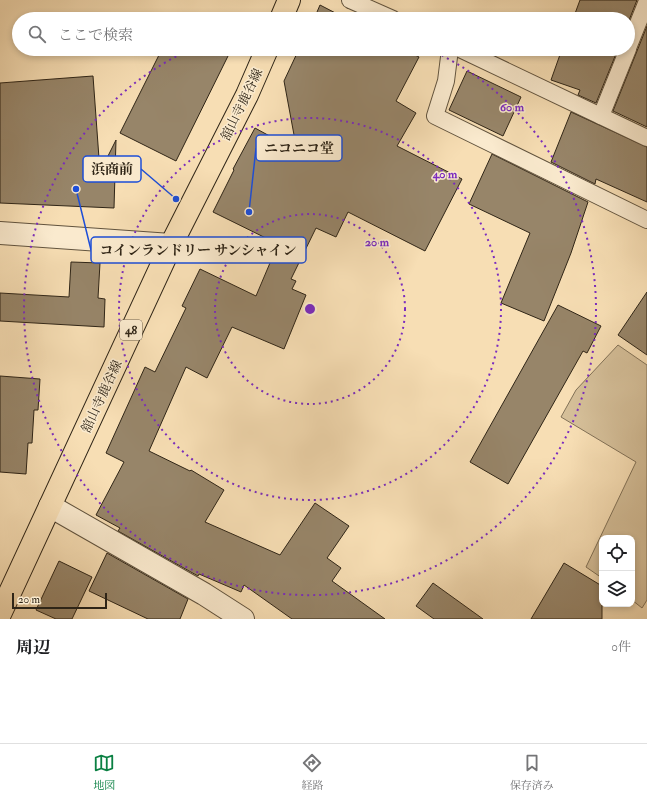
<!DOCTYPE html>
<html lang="ja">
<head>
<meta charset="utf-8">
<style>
  :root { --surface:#fff; --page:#f2f2f2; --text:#202124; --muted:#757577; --line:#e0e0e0; --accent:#0b8043 }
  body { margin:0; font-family:"IM FELL Double Pica","Noto Serif JP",serif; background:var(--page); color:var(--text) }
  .controls { position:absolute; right:12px; bottom:12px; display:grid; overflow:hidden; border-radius:8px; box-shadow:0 2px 6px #0003 }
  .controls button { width:36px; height:36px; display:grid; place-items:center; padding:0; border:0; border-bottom:1px solid var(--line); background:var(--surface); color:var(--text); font:20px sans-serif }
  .scale { position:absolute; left:12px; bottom:10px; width:95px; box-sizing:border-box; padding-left:4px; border:2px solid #2f2517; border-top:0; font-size:11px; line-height:14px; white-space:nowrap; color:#2f2517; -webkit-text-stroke:3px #faeace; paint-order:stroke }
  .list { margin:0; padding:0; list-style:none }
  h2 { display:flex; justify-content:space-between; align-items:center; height:52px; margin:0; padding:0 16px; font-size:17px }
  h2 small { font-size:13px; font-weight:400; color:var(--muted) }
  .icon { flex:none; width:22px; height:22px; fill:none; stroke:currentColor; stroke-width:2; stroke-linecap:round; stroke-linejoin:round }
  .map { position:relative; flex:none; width:647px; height:619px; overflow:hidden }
  .search { position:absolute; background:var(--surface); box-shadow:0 2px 6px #0003; left:12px; right:12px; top:12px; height:44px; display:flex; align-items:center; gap:10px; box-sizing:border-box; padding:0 14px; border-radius:22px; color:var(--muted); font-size:15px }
  .sheet { height:124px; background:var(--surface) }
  nav { display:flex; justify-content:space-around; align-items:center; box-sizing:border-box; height:56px; border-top:1px solid var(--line); background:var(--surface); font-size:11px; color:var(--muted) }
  nav a { display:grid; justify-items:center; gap:2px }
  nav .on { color:var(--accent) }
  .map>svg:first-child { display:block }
  .green { fill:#d5bf99; stroke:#827258 }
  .building { fill:#978569; stroke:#2f2517 }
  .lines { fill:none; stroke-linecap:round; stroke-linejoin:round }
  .service-casing { stroke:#61533e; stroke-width:18 }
  .minor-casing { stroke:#61533e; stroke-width:24 }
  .primary-casing { stroke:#2f2517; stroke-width:24 }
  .service { stroke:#faeace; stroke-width:16 }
  .minor { stroke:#faeace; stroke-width:22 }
  .primary { stroke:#f7deb4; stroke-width:22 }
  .ring { fill:none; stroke:#7b2cbf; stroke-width:2; stroke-dasharray:2 4 }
  .labels { text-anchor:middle; stroke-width:3; stroke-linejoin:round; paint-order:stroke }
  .shield { fill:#faeace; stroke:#6c604e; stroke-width:1 }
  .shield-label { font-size:12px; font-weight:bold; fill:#2f2517 }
  .street-label { font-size:13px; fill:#2f2517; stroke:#faeace }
  .centre { fill:#7b2cbf; stroke:#faeace; stroke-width:2 }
  .ring-label { font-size:12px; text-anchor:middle; font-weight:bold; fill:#7b2cbf; stroke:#faeace; stroke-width:3; stroke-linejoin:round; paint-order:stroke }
  .leader { fill:none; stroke:#1d4ed8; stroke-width:1.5 }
  .callout-dot { fill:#1d4ed8; stroke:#faeace; stroke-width:1.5 }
  .callout { fill:#faeace; stroke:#1d4ed8; stroke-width:1.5 }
  .callout-label { font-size:14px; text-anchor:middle; font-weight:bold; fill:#2f2517 }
</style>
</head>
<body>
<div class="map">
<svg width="647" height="619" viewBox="0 0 647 619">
  <rect width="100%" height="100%" fill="#f7deb4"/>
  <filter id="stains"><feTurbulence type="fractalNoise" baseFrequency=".005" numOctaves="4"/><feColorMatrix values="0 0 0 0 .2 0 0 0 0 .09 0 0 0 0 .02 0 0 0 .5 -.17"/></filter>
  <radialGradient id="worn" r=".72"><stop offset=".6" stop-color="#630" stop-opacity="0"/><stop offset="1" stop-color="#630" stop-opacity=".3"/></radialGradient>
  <polygon class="green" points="618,345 647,365 647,600 642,608 632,600 632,538 602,538 602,578 586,567 636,462 561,417 576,390"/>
  <g class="building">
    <polygon points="580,0 637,0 628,23 628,19 573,19"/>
    <polygon points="320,5 347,19 314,19"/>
    <polygon points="647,26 647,127 613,111"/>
    <polygon points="162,49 224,49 230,52 176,161 120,133"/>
    <polygon points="299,49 403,49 419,57 396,101 416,113 397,146 462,179 425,251 348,212 336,237 316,228 291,279 296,281 292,289 306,295 284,349 232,327 207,378 186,367 149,451 190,471 191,470 224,490 205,522 280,555 315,503 349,526 327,558 341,568 332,581 385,619 292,619 244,585 241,592 199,574 198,576 118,531 120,528 96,515 124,462 106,453 145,367 155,372 186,308 182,306 200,269 256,296 278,244 213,212 234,170 233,169 255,128 297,151 284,81"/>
    <polygon points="562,49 618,49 596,103 578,95 580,90 551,80"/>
    <polygon points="467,71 521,97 503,136 449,110"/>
    <polygon points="93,76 100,172 116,140 114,208 0,203 0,83"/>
    <polygon points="571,112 647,147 647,202 596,179 595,184 551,162"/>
    <polygon points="492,154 588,202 571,253 544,321 501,303 530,233 469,204"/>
    <polygon points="71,262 100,263 98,298 105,299 104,327 0,321 0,293 69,297"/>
    <polygon points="647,292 647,355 618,335"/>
    <polygon points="558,305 601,326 587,353 583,351 508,484 470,462"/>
    <polygon points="0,376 40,379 38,410 34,410 32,443 28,443 26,474 0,472"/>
    <polygon points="107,553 188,599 180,619 148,619 89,591"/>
    <polygon points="59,561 92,577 72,619 56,619 36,610"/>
    <polygon points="564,563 602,586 602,619 531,619"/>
    <polygon points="433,583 483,619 434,619 416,606"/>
  </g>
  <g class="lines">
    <defs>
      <g id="service">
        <polyline points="350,0 393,19"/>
        <polyline points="628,48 647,1"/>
        <polyline points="450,49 446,81 435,116 647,220"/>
        <polyline points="460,49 647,138"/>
        <polyline points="601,116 628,49"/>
      </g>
      <g id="minor">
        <polyline points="0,233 171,245"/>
        <polyline points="50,506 204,594 243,619"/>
      </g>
      <g id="primary">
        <polyline points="281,19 289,0"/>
        <polyline points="0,614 171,245 247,95 267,49"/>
      </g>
    </defs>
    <use href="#service" class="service-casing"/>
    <use href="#minor" class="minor-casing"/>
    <use href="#primary" class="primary-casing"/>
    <use href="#service" class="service"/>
    <use href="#minor" class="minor"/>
    <use href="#primary" class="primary"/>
  </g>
  <g class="ring">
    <circle cx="310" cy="309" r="95"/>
    <circle cx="310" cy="309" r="191"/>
    <path d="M431 50A286 286 0 1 1 189 50"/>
  </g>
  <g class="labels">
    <rect class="shield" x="120" y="320" width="22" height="20" rx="3"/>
    <g class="shield-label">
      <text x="131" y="334">48</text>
    </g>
    <g class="street-label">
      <text transform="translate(241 104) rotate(-64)" y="5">舘山寺鹿谷線</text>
      <text transform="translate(101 396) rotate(-65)" y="5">舘山寺鹿谷線</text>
    </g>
  </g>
  <circle cx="310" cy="309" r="6" class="centre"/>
  <g class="ring-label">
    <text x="512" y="111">60 m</text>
    <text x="445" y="178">40 m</text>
    <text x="377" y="246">20 m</text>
  </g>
  <path class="leader" d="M249 212L256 148M176 199L141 169M76 189L91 250"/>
  <g class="callout-dot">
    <circle cx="249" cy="212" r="4"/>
    <circle cx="176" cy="199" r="4"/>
    <circle cx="76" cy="189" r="4"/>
  </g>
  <g class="callout">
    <rect x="256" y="135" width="86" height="26" rx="4"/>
    <rect x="83" y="156" width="58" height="26" rx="4"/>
    <rect x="91" y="237" width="215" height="26" rx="4"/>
  </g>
  <g class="callout-label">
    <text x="299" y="153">ニコニコ堂</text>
    <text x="112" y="174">浜商前</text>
    <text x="198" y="255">コインランドリー サンシャイン</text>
  </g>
  <rect width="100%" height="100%" filter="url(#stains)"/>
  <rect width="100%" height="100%" fill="url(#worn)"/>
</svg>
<div class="controls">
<button><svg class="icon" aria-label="locate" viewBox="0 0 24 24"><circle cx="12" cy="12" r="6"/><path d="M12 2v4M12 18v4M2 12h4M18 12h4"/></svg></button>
<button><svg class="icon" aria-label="layers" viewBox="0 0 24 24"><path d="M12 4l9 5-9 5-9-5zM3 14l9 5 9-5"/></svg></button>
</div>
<div class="scale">20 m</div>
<div class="search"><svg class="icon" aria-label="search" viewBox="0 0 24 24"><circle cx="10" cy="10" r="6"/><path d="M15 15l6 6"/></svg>ここで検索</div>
</div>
<section class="sheet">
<h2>周辺<small>0件</small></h2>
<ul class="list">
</ul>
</section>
<nav>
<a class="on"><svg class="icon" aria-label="map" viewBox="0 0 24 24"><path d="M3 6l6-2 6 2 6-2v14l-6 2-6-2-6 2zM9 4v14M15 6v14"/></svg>地図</a>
<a><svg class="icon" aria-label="directions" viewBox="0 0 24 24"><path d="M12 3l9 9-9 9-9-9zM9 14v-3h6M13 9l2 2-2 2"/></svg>経路</a>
<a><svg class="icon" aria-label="saved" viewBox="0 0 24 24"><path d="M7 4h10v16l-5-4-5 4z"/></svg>保存済み</a>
</nav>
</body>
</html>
